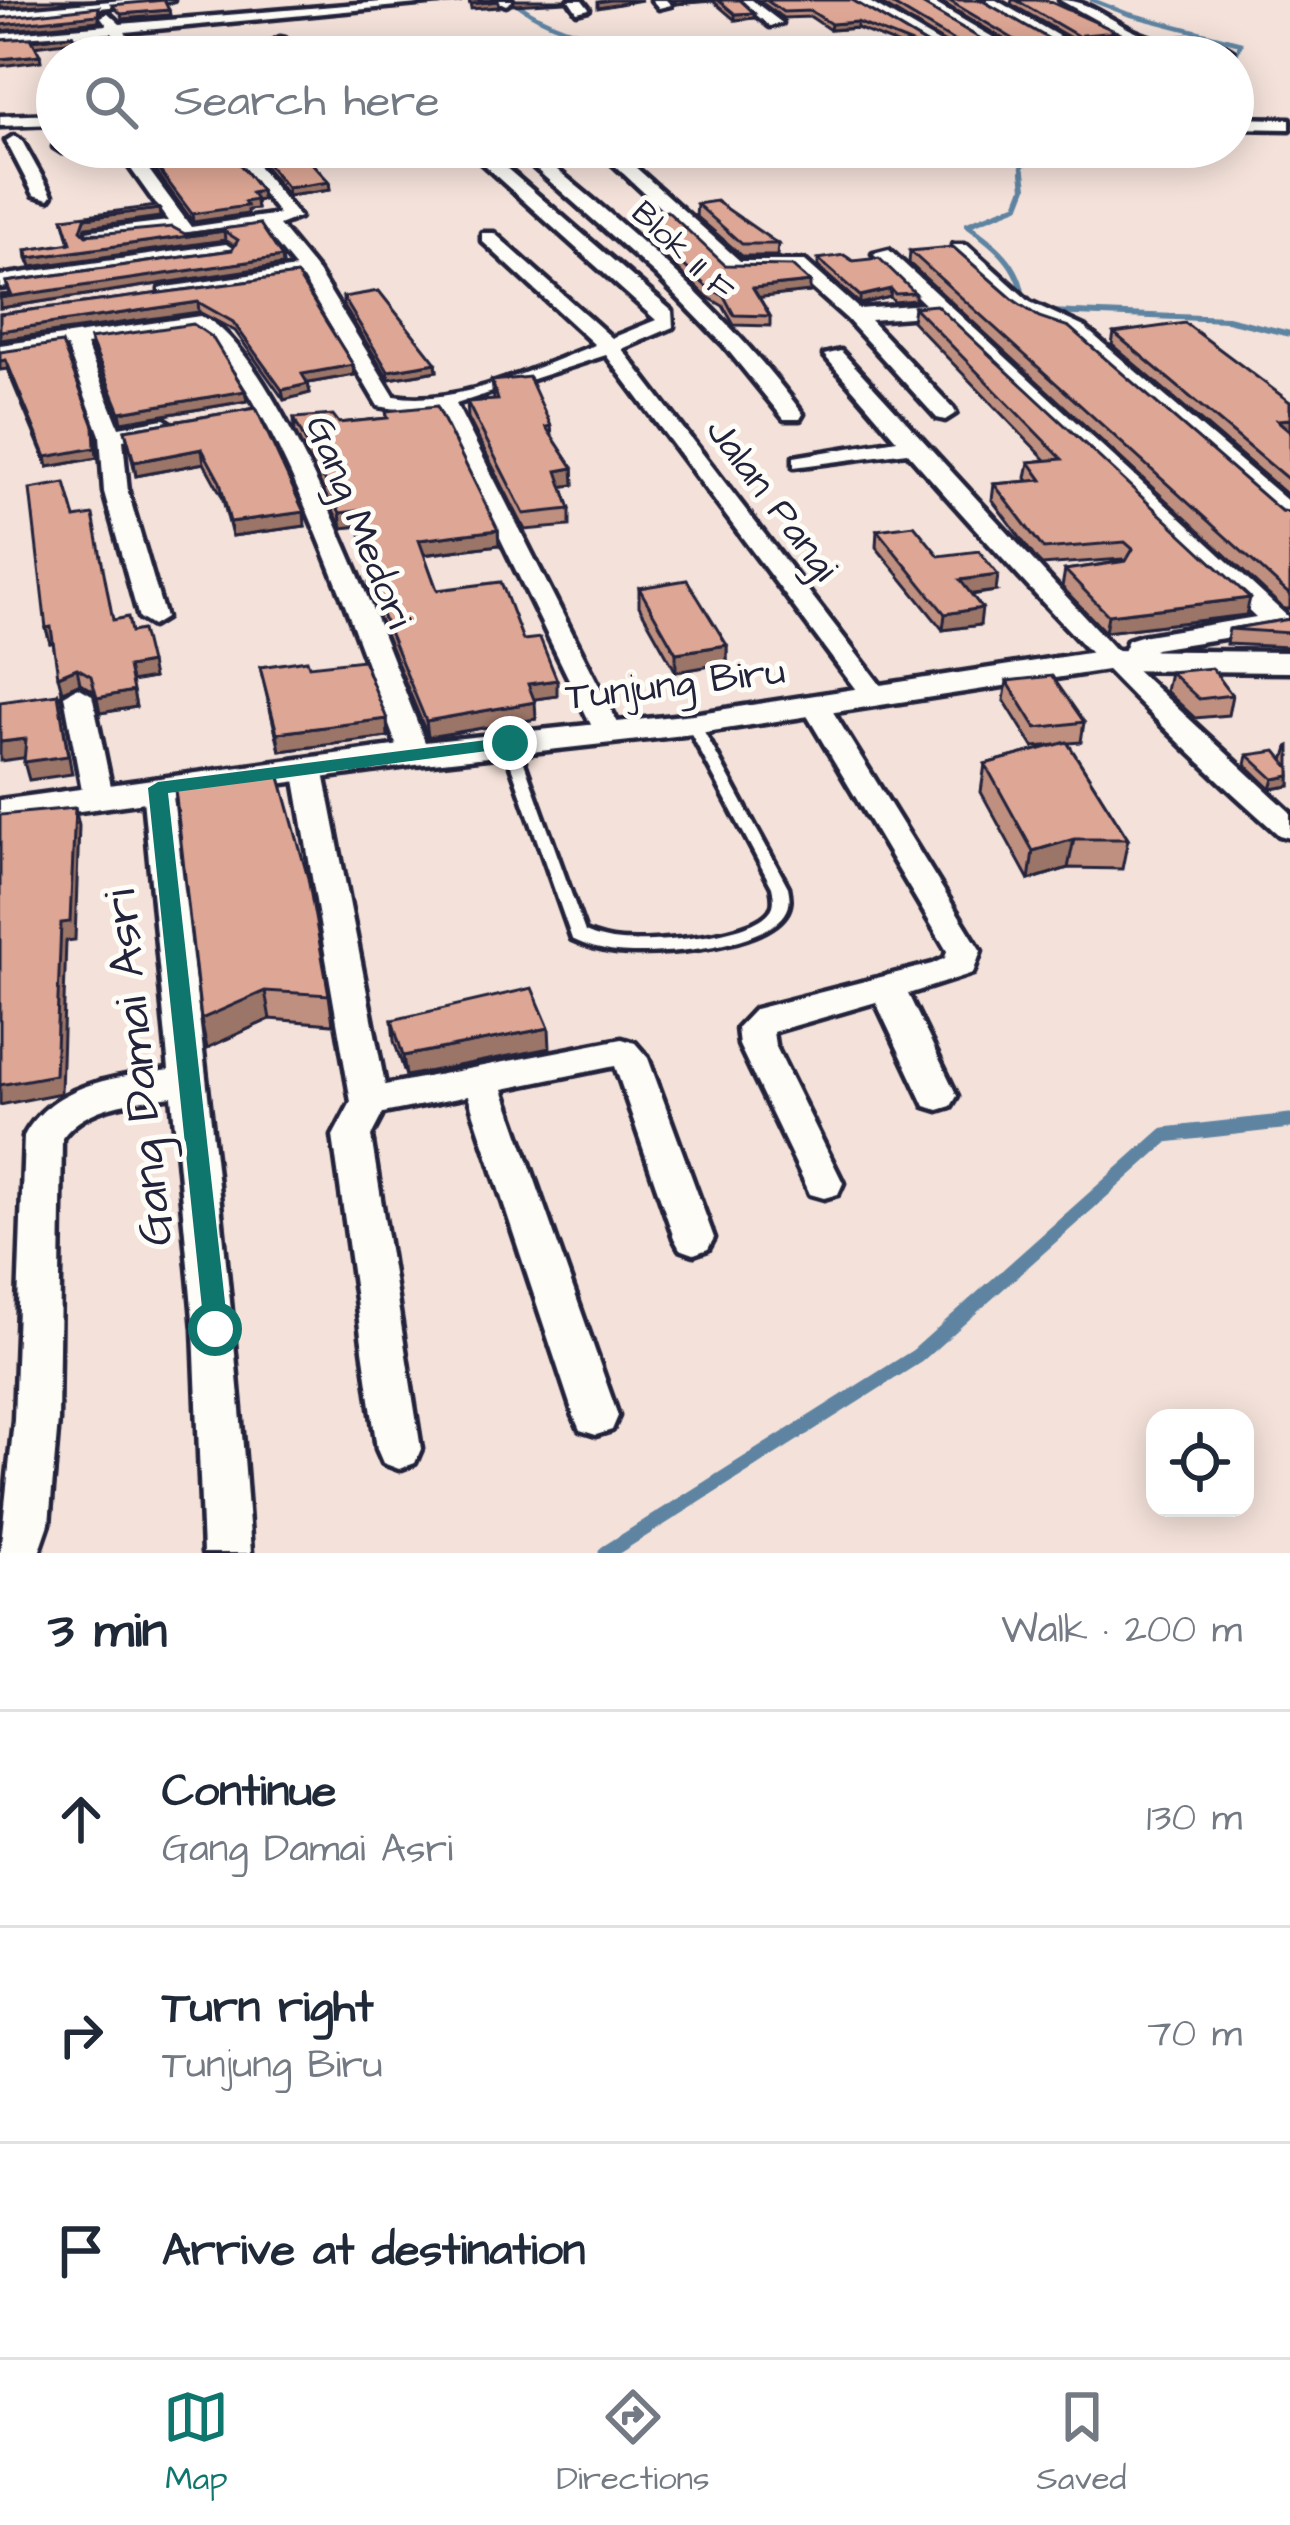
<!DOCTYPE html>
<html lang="en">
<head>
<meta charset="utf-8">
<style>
  :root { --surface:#fff; --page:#f6f6f7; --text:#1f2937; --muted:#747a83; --line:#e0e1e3; --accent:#0f766e }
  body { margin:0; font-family:"Architects Daughter",sans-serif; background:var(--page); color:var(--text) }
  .controls { position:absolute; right:36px; bottom:36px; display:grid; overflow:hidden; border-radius:24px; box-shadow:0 6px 30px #0003 }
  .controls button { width:108px; height:108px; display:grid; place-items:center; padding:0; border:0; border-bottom:3px solid var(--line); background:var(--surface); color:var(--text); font:60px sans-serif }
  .stop { position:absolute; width:36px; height:36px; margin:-27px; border:9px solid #0f766e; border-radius:50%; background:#fff }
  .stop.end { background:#0f766e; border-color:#fff; box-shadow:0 3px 12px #0008 }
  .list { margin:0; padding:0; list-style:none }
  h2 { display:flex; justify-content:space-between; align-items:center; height:156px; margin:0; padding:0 48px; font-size:51px }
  h2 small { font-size:39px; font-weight:400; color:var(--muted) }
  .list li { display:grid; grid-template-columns:78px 1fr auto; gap:36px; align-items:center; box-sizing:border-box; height:216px; padding:0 48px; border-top:3px solid var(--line) }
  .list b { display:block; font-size:45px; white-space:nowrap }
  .list p { margin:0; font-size:39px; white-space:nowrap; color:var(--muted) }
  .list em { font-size:39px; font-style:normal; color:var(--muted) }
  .icon { flex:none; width:66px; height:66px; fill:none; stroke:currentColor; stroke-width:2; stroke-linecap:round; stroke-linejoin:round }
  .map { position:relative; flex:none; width:1290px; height:1553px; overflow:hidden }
  .search { position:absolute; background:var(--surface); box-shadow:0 6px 30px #0003; left:36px; right:36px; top:36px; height:132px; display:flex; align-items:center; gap:30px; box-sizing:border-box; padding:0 42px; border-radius:66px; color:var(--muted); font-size:45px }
  .sheet { height:804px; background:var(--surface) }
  nav { display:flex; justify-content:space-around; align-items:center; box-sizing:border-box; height:168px; border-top:3px solid var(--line); background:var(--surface); font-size:33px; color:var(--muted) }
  nav a { display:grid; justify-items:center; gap:6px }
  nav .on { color:var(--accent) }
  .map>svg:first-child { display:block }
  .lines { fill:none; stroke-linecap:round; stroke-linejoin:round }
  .stream-far2 { stroke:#5f84a2; stroke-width:4.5 }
  .stream-far1 { stroke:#5f84a2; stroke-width:6 }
  .stream { stroke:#5f84a2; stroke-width:15 }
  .service-casing { stroke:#22223b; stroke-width:9 }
  .minor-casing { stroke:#22223b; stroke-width:9 }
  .tertiary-casing { stroke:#22223b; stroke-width:9 }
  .service { fill:#fdfcf7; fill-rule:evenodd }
  .minor { fill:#fdfcf7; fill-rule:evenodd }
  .tertiary { fill:#fdfcf7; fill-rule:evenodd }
  .wall { fill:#bf9080; stroke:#22223b; stroke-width:3 }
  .shaded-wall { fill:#9b7568; stroke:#22223b; stroke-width:3 }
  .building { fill:#dea795; stroke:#22223b; stroke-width:3 }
  .route { fill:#0f766e }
  .labels { text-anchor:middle; stroke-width:10; stroke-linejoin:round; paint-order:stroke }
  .far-street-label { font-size:33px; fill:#22223b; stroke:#fdfcf7 }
  .street-label { font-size:39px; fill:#22223b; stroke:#fdfcf7 }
  .near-street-label { font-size:48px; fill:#22223b; stroke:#fdfcf7 }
</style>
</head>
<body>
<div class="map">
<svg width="1290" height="1553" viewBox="0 0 1290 1553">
  <rect width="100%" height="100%" fill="#f4e2da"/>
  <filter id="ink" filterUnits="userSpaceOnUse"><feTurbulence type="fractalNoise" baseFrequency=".00833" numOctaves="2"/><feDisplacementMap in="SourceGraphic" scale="24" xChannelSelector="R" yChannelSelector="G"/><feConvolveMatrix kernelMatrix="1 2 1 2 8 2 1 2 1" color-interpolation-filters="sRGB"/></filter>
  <g filter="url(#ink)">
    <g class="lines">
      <g class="stream-far2">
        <path d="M513 0C566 48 687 50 757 57"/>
        <polyline points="1092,0 1128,14 1241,43 1233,61"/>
        <polyline points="1023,175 1022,167 1035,150 1030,147"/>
      </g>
      <g class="stream-far1">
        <path d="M1023 172 1025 187 1018 205 967 225C994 244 1020 264 1023 299L1033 304"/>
        <polyline points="1050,312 1227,319 1290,334"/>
      </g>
      <polyline class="stream" points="606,1553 917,1356 1165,1135 1290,1121"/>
      <defs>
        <path id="service" d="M693 720 700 724 788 887C790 897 791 905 785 914 762 948 655 956 617 952 600 950 587 946 572 939L503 743 505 740H515L517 743 585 932C597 937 608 940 621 941 651 943 761 938 773 906 775 900 773 892 772 887L686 724Z"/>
        <g id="minor">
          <polygon points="123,0 173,0 0,19 0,11"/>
          <polygon points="406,0 459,0 125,32 143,57 129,57 112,33 0,42 0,34 107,25 101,17 108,13 120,24"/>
          <polygon points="495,0 512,0 512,1 506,5"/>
          <polygon points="569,0 582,0 589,9 577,12"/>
          <polygon points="652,0 666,0 671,5 659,8"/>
          <polygon points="738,0 752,0 782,23 770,26"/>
          <polygon points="851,0 866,0 964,57 947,57"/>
          <polygon points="914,0 929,0 1027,57 1010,57"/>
          <polygon points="980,0 996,0 1095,57 1078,57"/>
          <path d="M1060 0C1094 0 1117 28 1149 37 1180 47 1196 26 1233 51L1226 55 1194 43 1094 51V45L1134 41Z"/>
          <polygon points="280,38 285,39 295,57 281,57 273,42"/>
          <polygon points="199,45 204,46 211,57 197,57 192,49"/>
          <polygon points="57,114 57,124 0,126 0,116"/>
          <polygon points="1233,118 1290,119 1290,129 1233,128"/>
          <polygon points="14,136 22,141 52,195 49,199 34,195 6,141"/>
          <path d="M56 144 132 147 191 227 279 214 227 147H243L299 217 279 225 318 272 394 396C457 407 536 367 595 345L482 241V233H494L612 338 656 320 464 147H482L672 311 673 327 622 349 889 696 875 704 865 702 606 355 456 404 624 735 619 741H599L437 408 408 411 378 406 303 279 160 297V289L167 287 296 268 263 228 186 238 175 231 87 239V231L93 230 168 221 119 152H62L54 147Z"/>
          <path d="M511 147H529C628 227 727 311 803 414L800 419H784L723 344 657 276Z"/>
          <path d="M595 147H613L740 261H805L859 309 925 304 873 254 889 250 1287 616V628L1155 649 1144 665 1133 667 1290 812V838L1279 835C1145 716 1025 586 907 452L794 467V457L897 440 824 355 841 351 1121 656 1128 640 1141 636 1256 617 936 315 870 320 953 408 956 413 945 420 937 418 847 319 793 271H728Z"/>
          <polygon points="226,244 235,250 233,254 0,288 0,276"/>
          <polygon points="953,245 967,245 1030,302 1084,327 1290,503 1290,523 1281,521 1070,335 1016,310 953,253"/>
          <path d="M200 316C277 341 396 671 430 754L425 760 415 763 400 754C363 657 274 383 196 329L86 345 119 427 164 419 175 426 172 431 123 440 128 492 165 618 152 626 139 618 104 492 100 435 67 347 0 357V345Z"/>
          <polygon points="78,687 92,695 113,796 98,805 83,796 64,695"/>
          <polygon points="816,698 830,707 981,951 973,973 908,994 957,1096 951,1106 938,1110 925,1106 876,1002 773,1032 775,1045 843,1183 838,1194 824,1198 810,1194 805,1183 739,1045 737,1028 755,1009 932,964 945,958 947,951 802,707"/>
          <polygon points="308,759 323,768 385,1085 622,1039 635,1043 648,1058 714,1238 708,1249 694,1254 680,1249 674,1238 615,1066 503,1089 618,1416 612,1430 596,1435 580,1430 574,1416 468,1096 383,1113 371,1136 421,1449 415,1463 399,1469 383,1463 377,1449 333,1136 351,1102 293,768"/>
          <path d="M157 779 172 788C202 1043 234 1296 251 1553H203L194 1329 172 1096C133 1102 87 1104 62 1138L58 1420 49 1524 39 1553H0L14 1420 24 1136C53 1083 115 1077 169 1070L142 788Z"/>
        </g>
        <polygon id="tertiary" points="1107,650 1290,652 1290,672 1107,670 693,734 415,765 0,822 0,800 415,743 693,714"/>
      </defs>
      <use href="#service" class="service-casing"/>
      <use href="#minor" class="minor-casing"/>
      <use href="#tertiary" class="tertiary-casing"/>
      <use href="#service" class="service"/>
      <use href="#minor" class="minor"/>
      <use href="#tertiary" class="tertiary"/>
    </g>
    <g class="wall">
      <polygon points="671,0 740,0 754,18 735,20 713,1 675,4"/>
      <polygon points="758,0 852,0 945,55 965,55 875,0 915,0 1008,55 1029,54 938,0 981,0 1077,55 1125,57 929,57 857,28 830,30 811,17 783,18"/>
      <polygon points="1012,0 1046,0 1116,38 1088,41 1090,43 1090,49 1011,4"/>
      <polygon points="179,147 226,147 261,191 262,200 256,201 257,209 248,210 248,214 193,222 150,163 148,155 182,151"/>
      <polygon points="249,147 297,147 329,182 330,190 288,196"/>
      <polygon points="697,204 778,244 777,256 742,256 696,216"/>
      <polygon points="638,216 725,265 810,292 759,297 770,316 770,326 734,325 723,306 706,296 645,239 645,230 638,225"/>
      <polygon points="160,217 86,227 84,233 185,234 260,224 282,257 283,265 0,308 0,295 9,294 6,282 232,250 235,246 225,240 31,267 27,259 26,250 70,244 63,218"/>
      <polygon points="910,251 1281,511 1290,512 1290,609 1284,609 909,263"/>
      <polygon points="818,259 853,261 915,293 915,300 894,302 890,297 860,304 818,267"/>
      <polygon points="297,275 353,365 354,375 308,383 310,393 284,400 235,331 199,312 0,340 0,314"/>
      <polygon points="343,297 436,363 437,371 389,379 343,305"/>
      <polygon points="914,307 1246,615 1105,632 1062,587 1065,570 1124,561 1122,559 1042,565 1036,559 992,500 994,484 1028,481 1026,478 1029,462 1046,460 912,321"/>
      <polygon points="1114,333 1290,402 1290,497 1112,345"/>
      <polygon points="90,339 245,391 247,401 122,422 92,349"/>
      <polygon points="0,352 94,426 97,458 48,467"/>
      <polygon points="492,381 551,426 552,436 573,468 574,485 562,486 570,509 570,526 525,530 468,418 467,402 494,400"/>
      <polygon points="256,408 305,526 232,536 222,496 204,463 136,476 125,430"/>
      <polygon points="386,411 498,530 499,545 424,555 437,590 523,640 557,696 534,699 536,719 428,737 371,599 369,583 374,583 359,526 342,528 295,432 294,418 339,423 387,418"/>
      <polygon points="75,518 113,620 131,632 153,678 131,682 136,707 100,713 94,691 80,683 62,691 53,642 50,643 46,628"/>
      <polygon points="877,530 939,556 996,591 972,595 980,625 943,630 876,547"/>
      <polygon points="639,588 727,645 727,663 676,672 639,606"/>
      <polygon points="1290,619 1290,647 1226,644 1229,629"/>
      <polygon points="260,667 387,719 388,737 280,751"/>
      <polygon points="1170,672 1232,695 1228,715 1195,718 1166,691"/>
      <polygon points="1007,681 1084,722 1081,742 1068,743 1128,839 1122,869 1068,868 1029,880 981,792 985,764 1056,745 1033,747 1004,700"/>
      <polygon points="1290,746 1290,786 1271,789 1246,765 1248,755 1284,761 1288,747"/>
      <polygon points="175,789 329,995 333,1024 270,1019 207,1048 201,1019"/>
      <polygon points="392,1020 550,1048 406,1076 394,1041"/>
    </g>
    <g class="shaded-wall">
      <polygon points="25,0 101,0 0,8 0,2"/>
      <polygon points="514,0 566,0 565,2 514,5"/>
      <polygon points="611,0 642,0 598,8 598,2"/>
      <polygon points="675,0 713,0 675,4"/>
      <polygon points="498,1 499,7 471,9 470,4"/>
      <polygon points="99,7 99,21 0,31 0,25"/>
      <polygon points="169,10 170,15 122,19 121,14"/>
      <polygon points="754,13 754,18 735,20 735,14"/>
      <polygon points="857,22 857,28 830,30 831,24"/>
      <polygon points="1117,32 1116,38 1087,41 1083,35"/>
      <polygon points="73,35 74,41 33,46 32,40"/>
      <polygon points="40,55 41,61 0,66 0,59"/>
      <polygon points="329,182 330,190 288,196 287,188"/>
      <polygon points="261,191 262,200 256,201 257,209 248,210 248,214 193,222 192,214 244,202 251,193"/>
      <polygon points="159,209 160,217 86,227 82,239 81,230 85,218"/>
      <polygon points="224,231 225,240 31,267 29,258"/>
      <polygon points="282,257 283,265 0,308 0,298 3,296"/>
      <polygon points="810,282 810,292 753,298 753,288"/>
      <polygon points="891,289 890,297 860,304 860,296"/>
      <polygon points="198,302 199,312 0,340 0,331"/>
      <polygon points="6,360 8,369 0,370 0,361"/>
      <polygon points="436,363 437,371 389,379 388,371"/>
      <polygon points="353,365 354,375 303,384 302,374"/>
      <polygon points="308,384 310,393 284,400 282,390"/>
      <polygon points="245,391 247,401 122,422 120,412"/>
      <polygon points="1290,419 1290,432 1277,420"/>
      <polygon points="94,426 97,458 48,467 46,457"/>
      <polygon points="202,449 204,463 136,476 134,462"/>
      <polygon points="573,468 574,485 558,487 557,471"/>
      <polygon points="357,511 359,526 342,528 340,513"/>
      <polygon points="304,512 305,526 232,536 230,522"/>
      <polygon points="498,530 499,545 421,555 419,540"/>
      <polygon points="998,575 996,591 958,596 960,580"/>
      <polygon points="1250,598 1246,615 1105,632 1108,615"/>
      <polygon points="982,608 980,625 943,630 945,614"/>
      <polygon points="51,627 55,642 50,643 46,628"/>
      <polygon points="727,645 727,663 676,672 676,653"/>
      <polygon points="150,663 153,678 131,682 128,667"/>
      <polygon points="77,668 80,683 62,691 58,676"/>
      <polygon points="557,680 557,696 529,700 528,684"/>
      <polygon points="133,691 136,707 100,713 97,698"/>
      <polygon points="58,694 72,774 29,780 24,762"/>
      <polygon points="535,702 536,719 428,737 426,721"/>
      <polygon points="387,719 388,737 280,751 277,733"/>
      <polygon points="26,739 30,757 0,761 0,742"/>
      <polygon points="1290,776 1290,786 1271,789 1274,779"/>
      <polygon points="75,808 79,826 75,940 66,941 61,1093 0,1105 0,1085 61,923"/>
      <polygon points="1074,839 1068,868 1029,880 1033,851"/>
      <polygon points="265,991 270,1019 207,1048 201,1019"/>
      <polygon points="549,1028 550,1048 406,1076 403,1056"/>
    </g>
    <g class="building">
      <polygon points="164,0 169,10 121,14 112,5"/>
      <polygon points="468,0 498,0 498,1 470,4"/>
      <polygon points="718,0 740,0 754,13 735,14"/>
      <polygon points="766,0 852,0 945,55 965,55 969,50 885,0 915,0 1008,55 1028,55 1032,50 948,0 981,0 1077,55 1096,55 1100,49 1109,48 1125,57 945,57 857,22 831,24 811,11 783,12"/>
      <polygon points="1016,0 1046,0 1117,32 1083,35 1090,43"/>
      <polygon points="99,7 98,15 0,25 0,18"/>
      <polygon points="73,35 32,40 40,55 0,59 0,40"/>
      <polygon points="183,147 226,147 261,191 251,193 256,200 244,202 247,206 192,214 148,155 185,151"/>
      <polygon points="254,147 297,147 329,182 287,188"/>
      <polygon points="716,201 778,244 742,244 697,204"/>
      <polygon points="156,206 159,209 85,218 81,230 86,235 172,227 185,234 260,224 282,257 0,298 0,295 11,294 6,282 232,250 238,240 224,231 29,258 26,250 71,243 63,218"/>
      <polygon points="667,211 725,265 792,266 810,282 753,288 770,316 734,315 724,296 706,286 645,229 654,228 638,216"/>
      <polygon points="953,247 1015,301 1039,317 1069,327 1281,511 1290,512 1290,595 910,251"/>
      <polygon points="844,255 853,261 879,258 915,293 895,294 891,289 860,296 818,259"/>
      <polygon points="297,275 353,365 302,374 308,384 282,390 233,322 198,302 0,331 0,314"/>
      <polygon points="379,291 436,363 388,371 343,297"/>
      <polygon points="936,305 1250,598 1108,615 1065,570 1126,561 1133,549 1125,542 1044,549 1039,543 994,484 1042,480 1029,462 1062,459 914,307"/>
      <polygon points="1185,323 1290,402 1290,419 1277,420 1290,431 1290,481 1114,333"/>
      <polygon points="193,324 212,337 245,391 120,412 90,339"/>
      <polygon points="62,343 94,426 95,448 46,457 6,360 0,361 0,352"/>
      <polygon points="529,377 551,426 546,427 573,468 557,471 570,509 524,514 467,402 498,400 492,381"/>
      <polygon points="437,406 498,530 419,540 437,590 501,582 523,640 540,638 557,680 528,684 535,702 426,721 369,583 376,582 357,511 340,513 294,418 333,415 339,423 388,418 386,411"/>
      <polygon points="256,408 304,512 230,522 220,482 202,449 134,462 125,430"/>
      <polygon points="65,483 75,518 93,515 113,620 128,617 131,632 142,630 150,663 128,667 133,691 97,698 91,676 77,668 58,676 51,627 46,628 30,489"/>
      <polygon points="914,525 939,556 979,551 998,575 960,580 982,608 945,614 877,530"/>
      <polygon points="687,580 727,645 676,653 639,588"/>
      <polygon points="1290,619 1290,633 1229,629"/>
      <polygon points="307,660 309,666 363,660 387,719 277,733 260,667"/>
      <polygon points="1212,668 1232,695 1199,699 1170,672"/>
      <polygon points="1052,676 1084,722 1036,728 1007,681"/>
      <polygon points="58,694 68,756 24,762 26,739 0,742 0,702"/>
      <polygon points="1067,742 1128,839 1074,839 1033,851 985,764"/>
      <polygon points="1276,751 1290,768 1290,776 1274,779 1248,755"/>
      <polygon points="278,770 308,878 329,995 265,991 201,1019 175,789"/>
      <polygon points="75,808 70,922 61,923 55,1075 0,1085 0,815"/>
      <polygon points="532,988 549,1028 403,1056 392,1020"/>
    </g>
  </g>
  <polygon class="route" points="510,737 517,739 517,747 168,793 228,1329 224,1337 205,1337 148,788 158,782"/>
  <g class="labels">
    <g class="far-street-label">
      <text transform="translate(684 250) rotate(44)" y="12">Blok II F</text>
    </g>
    <g class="street-label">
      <text transform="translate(774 498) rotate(53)" y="14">Jalan Pangi</text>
      <text transform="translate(361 521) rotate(68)" y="14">Gang Medori</text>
      <text transform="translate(675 682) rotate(-7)" y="14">Tunjung Biru</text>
    </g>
    <g class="near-street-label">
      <text transform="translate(136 1068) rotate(-96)" y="17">Gang Damai Asri</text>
    </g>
  </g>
</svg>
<div class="controls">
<button><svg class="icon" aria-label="locate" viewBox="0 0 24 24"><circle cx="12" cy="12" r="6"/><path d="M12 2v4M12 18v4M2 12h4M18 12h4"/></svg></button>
</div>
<div class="stop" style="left:215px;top:1329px"></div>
<div class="stop end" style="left:510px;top:743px"></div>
<div class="search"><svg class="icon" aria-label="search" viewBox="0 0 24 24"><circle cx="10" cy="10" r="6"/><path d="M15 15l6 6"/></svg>Search here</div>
</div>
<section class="sheet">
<h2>3 min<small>Walk · 200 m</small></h2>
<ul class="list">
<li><svg class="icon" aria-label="ahead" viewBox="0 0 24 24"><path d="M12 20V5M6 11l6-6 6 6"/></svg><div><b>Continue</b><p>Gang Damai Asri</p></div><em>130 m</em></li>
<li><svg class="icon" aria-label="right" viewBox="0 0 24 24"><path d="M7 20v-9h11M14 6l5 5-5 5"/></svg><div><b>Turn right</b><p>Tunjung Biru</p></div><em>70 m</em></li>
<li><svg class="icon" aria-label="arrive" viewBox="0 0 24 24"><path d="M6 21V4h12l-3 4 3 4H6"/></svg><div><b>Arrive at destination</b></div></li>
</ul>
</section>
<nav>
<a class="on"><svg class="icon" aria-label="map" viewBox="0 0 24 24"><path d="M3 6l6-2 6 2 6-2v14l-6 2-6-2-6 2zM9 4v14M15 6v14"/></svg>Map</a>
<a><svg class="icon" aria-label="directions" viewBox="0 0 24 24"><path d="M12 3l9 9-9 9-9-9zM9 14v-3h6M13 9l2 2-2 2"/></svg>Directions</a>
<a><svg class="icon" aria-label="saved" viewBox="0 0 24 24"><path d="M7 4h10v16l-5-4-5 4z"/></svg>Saved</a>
</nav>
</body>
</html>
